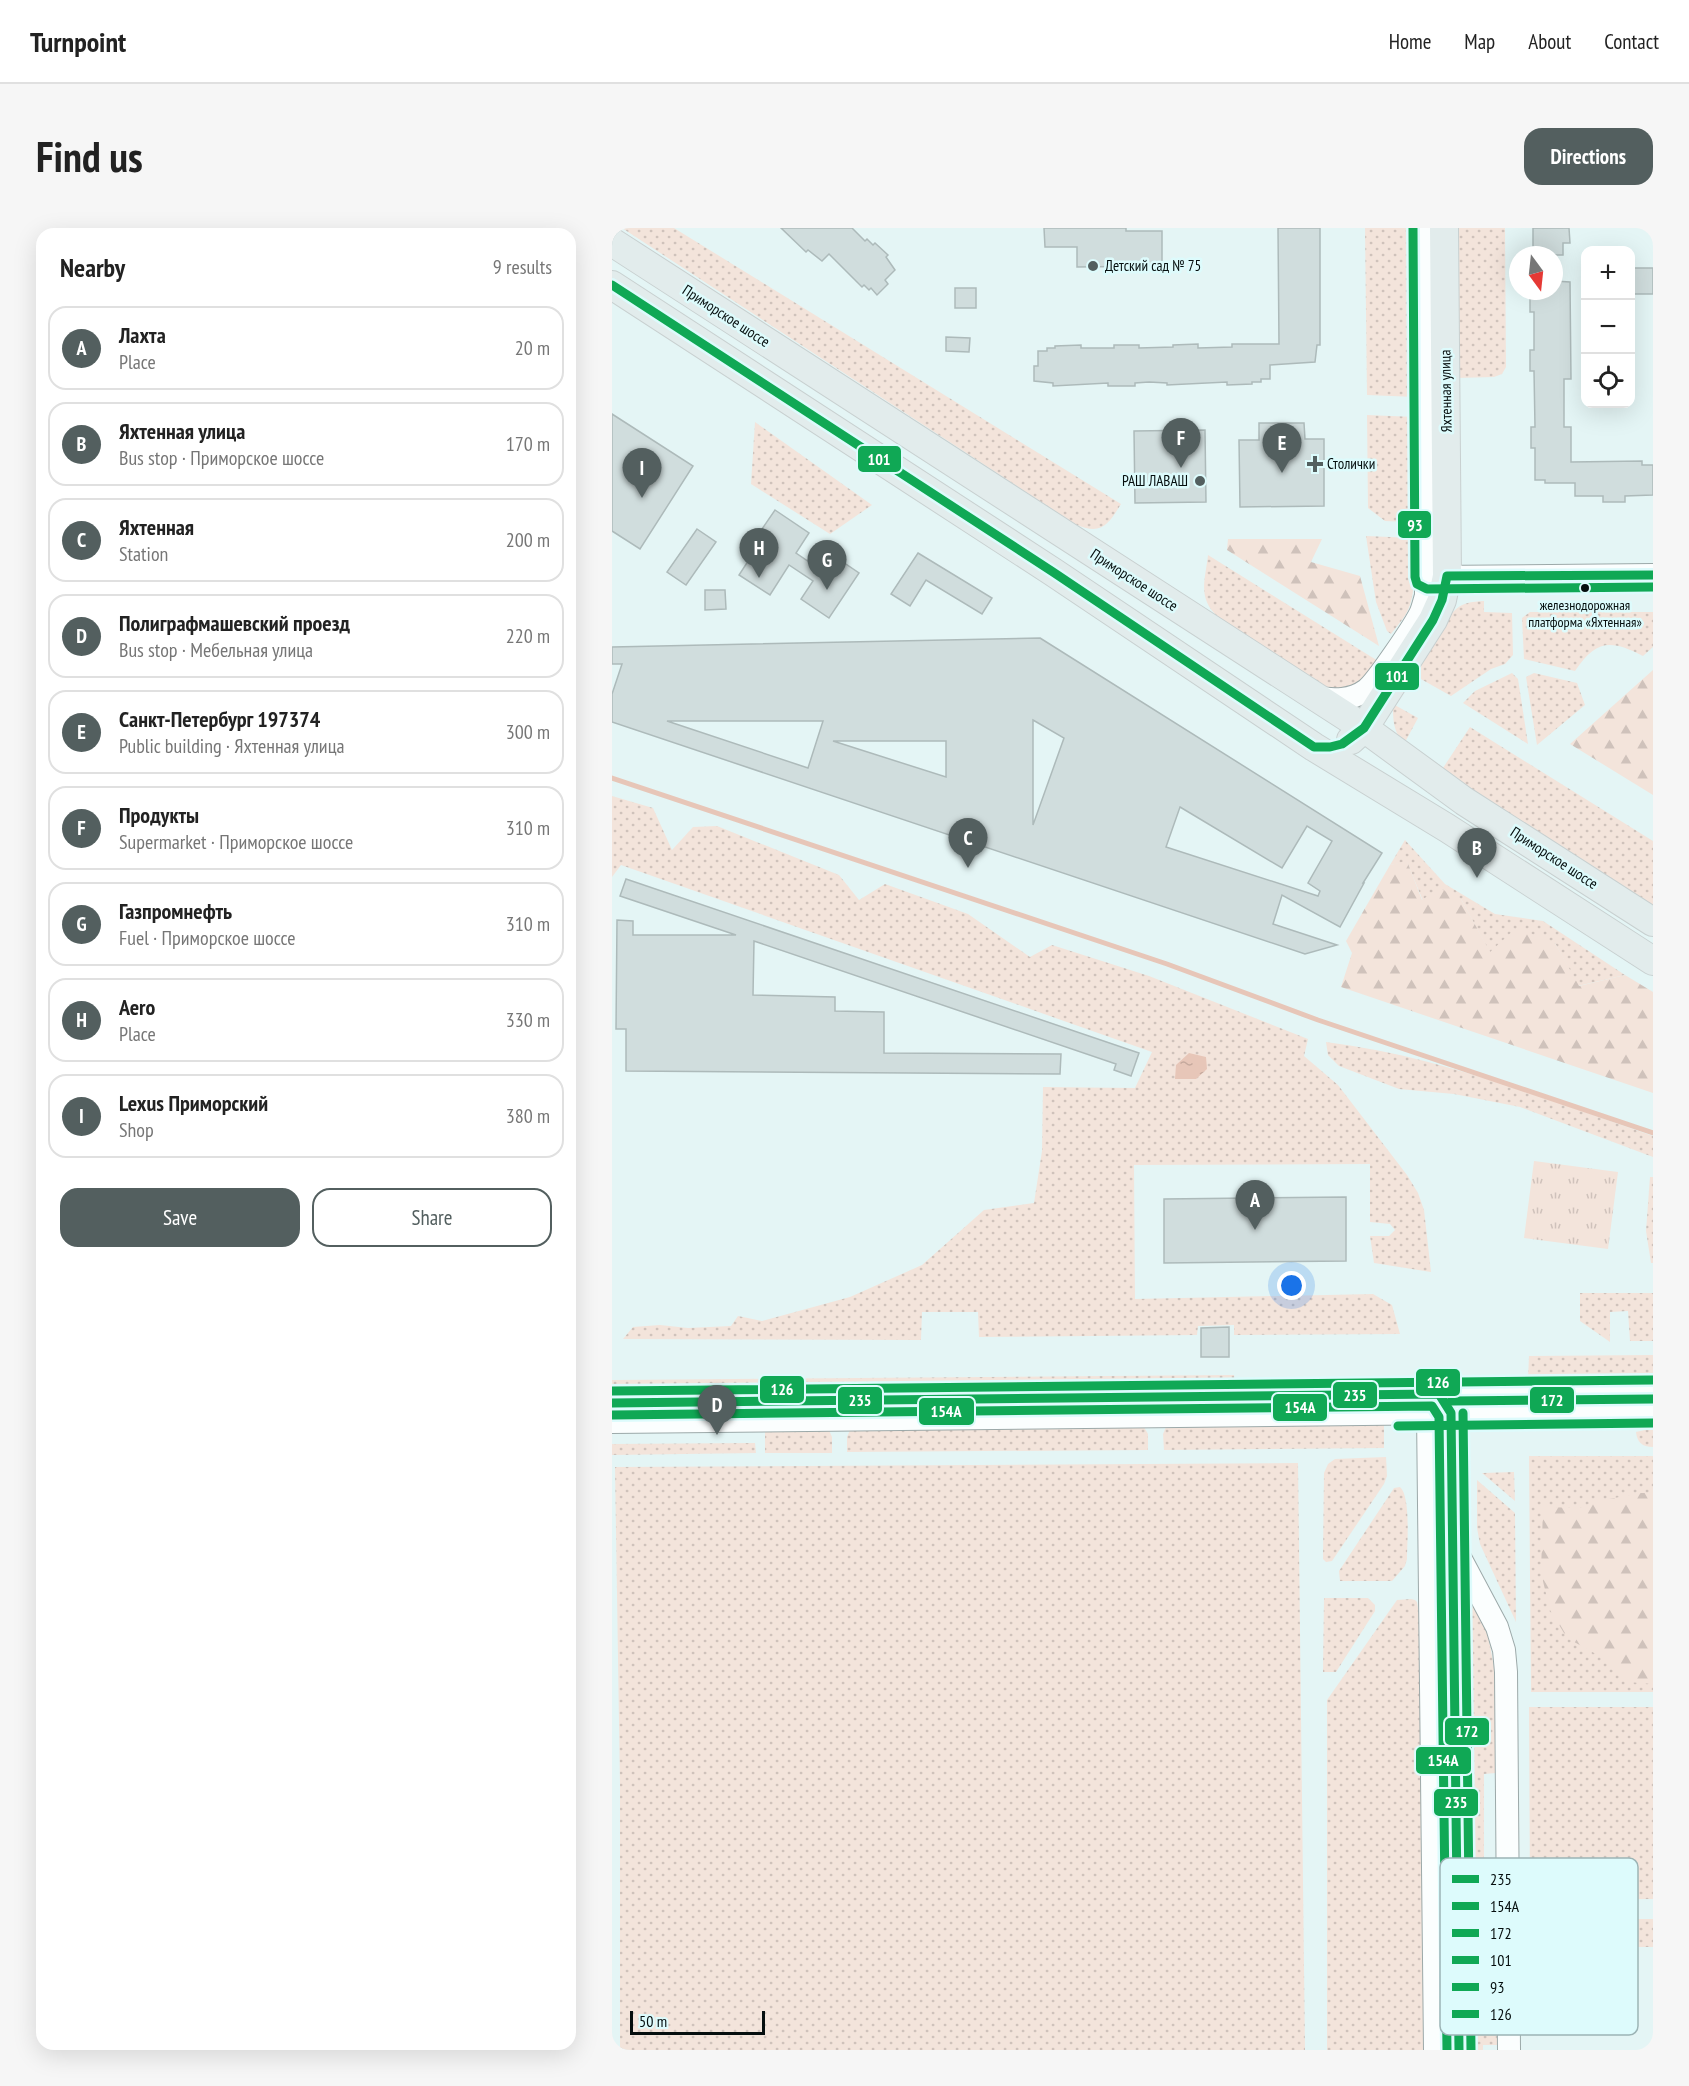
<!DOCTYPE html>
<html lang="en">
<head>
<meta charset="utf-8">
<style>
  :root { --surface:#fff; --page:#f6f6f6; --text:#222; --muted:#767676; --line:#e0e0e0; --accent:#535f5f }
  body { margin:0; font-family:"PT Sans Narrow",sans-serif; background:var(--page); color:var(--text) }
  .controls { position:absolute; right:18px; top:18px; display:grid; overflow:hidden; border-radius:12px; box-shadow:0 6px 24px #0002 }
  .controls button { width:54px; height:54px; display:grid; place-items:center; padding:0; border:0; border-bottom:2px solid var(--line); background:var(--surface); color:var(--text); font:30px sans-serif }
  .compass { position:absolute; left:897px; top:18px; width:54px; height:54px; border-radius:50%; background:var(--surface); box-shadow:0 6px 24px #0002; rotate:165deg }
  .scale { position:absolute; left:18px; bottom:15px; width:135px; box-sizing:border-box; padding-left:6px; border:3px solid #050e0e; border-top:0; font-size:16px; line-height:21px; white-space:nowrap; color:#050e0e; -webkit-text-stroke:4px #ddfbfc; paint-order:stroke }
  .you { position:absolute; left:680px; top:1058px; width:21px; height:21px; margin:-15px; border:4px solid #fff; border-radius:50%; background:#1a73e8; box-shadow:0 0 0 9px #1a73e833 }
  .badge { display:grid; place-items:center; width:39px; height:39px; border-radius:50%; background:var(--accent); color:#fff; font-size:20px; font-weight:700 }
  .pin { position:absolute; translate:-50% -50px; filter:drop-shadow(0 2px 3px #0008) }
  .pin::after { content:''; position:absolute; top:32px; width:21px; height:18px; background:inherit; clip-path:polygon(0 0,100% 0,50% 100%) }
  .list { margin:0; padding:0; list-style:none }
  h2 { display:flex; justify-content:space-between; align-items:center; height:78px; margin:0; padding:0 24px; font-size:26px }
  h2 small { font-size:20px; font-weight:400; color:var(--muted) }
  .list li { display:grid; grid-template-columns:39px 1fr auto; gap:18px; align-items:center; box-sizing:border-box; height:84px; margin:0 12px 12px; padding:0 12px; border:2px solid var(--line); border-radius:18px }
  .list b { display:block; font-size:22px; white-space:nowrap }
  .list p { margin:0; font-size:20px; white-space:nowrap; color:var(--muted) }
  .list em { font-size:20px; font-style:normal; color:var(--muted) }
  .actions { display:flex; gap:12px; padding:18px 24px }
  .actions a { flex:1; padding:14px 0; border:2px solid var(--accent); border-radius:18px; text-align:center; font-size:21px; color:var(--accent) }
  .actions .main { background:var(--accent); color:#fff }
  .icon { flex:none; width:33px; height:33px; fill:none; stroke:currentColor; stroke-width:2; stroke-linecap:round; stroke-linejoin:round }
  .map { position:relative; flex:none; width:1041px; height:1822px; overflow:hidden; border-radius:18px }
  header { display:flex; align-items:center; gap:36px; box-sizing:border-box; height:84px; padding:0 30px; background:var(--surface); border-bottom:2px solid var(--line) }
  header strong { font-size:28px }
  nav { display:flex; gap:33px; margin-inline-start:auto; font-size:21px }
  .intro { display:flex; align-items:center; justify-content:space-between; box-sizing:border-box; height:144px; padding:0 36px }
  h1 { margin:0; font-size:42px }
  .button { padding:15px 27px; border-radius:18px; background:var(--accent); color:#fff; font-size:21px; font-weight:700 }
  main { display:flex; gap:36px; padding:0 36px }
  aside { flex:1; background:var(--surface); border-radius:18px; box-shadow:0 6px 24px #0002 }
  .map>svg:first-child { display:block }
  .grass { fill:url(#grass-dots) }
  .forest { fill:url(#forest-firs) }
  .park { fill:url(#park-tufts) }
  .water { fill:url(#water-ripples) }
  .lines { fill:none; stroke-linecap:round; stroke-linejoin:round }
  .stream { stroke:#e7c6b8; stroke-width:5 }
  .building { fill:#d0dddd; stroke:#adbaba; stroke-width:1.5; fill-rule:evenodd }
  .minor-casing { stroke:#9ca9a9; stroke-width:24 }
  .major-casing { stroke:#c8d0d0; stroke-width:30 }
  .minor { stroke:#fbfefe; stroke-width:22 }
  .major { stroke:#e2ecec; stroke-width:28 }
  .bus-1-casing { stroke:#ddfbfc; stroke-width:14 }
  .bus-2-casing { stroke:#ddfbfc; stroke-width:14 }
  .bus-3-casing { stroke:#ddfbfc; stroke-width:14 }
  .bus-4-casing { stroke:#ddfbfc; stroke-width:14 }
  .bus-5-casing { stroke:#ddfbfc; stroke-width:14 }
  .bus-6-casing { stroke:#ddfbfc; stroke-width:14 }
  .bus-1 { stroke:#10a855; stroke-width:9 }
  .bus-2 { stroke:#10a855; stroke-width:9 }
  .bus-3 { stroke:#10a855; stroke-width:9 }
  .bus-4 { stroke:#10a855; stroke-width:9 }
  .bus-5 { stroke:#10a855; stroke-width:9 }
  .bus-6 { stroke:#10a855; stroke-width:9 }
  .poi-dot { fill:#535f5f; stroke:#ddfbfc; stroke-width:2 }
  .bus-dot { fill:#050e0e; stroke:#ddfbfc; stroke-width:2 }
  .labels { text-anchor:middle; stroke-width:5; stroke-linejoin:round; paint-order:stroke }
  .bus-label { font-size:14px; fill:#050e0e; stroke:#ddfbfc }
  .poi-label { font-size:15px; fill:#050e0e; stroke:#ddfbfc; text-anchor:start }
  .street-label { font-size:15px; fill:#050e0e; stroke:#ddfbfc }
  .key { fill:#ddfbfc; stroke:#9cb4b5; stroke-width:1.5 }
  .key-label { font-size:16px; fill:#050e0e }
  .line-badge { stroke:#ddfbfc; stroke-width:2 }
  .badge-label { font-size:16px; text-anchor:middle; font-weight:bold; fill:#fff }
</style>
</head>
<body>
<header>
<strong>Turnpoint</strong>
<nav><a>Home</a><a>Map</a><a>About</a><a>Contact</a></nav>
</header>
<div class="intro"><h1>Find us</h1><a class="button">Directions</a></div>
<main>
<aside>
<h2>Nearby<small>9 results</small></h2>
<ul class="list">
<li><span class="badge">A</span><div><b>Лахта</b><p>Place</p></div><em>20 m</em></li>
<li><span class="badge">B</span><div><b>Яхтенная улица</b><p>Bus stop · Приморское шоссе</p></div><em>170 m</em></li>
<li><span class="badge">C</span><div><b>Яхтенная</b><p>Station</p></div><em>200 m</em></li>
<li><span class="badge">D</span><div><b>Полиграфмашевский проезд</b><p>Bus stop · Мебельная улица</p></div><em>220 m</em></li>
<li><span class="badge">E</span><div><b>Санкт-Петербург 197374</b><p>Public building · Яхтенная улица</p></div><em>300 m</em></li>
<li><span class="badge">F</span><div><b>Продукты</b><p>Supermarket · Приморское шоссе</p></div><em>310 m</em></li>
<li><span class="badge">G</span><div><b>Газпромнефть</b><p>Fuel · Приморское шоссе</p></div><em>310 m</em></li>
<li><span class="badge">H</span><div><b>Aero</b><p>Place</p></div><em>330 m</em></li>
<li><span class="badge">I</span><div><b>Lexus Приморский</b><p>Shop</p></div><em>380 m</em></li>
</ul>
<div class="actions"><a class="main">Save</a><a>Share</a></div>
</aside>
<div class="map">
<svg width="1041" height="1822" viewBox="0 0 1041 1822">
  <defs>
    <pattern id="grass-dots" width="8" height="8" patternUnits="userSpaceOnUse" patternTransform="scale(1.5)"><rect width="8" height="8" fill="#f3e4db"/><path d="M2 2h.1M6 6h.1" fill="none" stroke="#cfc2bb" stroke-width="1.8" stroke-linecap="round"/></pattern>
    <pattern id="forest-firs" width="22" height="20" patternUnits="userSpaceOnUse" patternTransform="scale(1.5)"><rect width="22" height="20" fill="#f3e4db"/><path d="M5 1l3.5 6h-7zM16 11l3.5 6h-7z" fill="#cfc2bb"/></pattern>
    <pattern id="park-tufts" width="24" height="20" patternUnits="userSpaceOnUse" patternTransform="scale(1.5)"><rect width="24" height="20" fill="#f3e4db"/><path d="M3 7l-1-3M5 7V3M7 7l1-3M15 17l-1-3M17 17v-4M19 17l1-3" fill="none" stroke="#cfc2bb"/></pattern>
    <pattern id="water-ripples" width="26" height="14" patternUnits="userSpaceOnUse" patternTransform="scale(1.5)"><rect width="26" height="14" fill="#e7c6b8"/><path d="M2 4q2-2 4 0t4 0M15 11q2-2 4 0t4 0" fill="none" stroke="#c5a99d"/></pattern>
  </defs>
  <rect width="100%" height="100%" fill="#e4f5f5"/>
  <g class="grass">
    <path d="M10 0H62L509 276C496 297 489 308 463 296Z"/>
    <polygon points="753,0 802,0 803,169 755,167"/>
    <polygon points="843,0 893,0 894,139 890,146 882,149 844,150"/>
    <polygon points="755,187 803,189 805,286 795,287 795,294 773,293 756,280"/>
    <polygon points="143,194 260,277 218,306 139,256"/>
    <path d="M754 308 802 310C801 333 806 365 794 386 790 393 784 399 779 406L775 403 764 374Z"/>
    <path d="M596 327 766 433C753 451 739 468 713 459L607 390C585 370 593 354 596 327Z"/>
    <path d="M872 373V384L900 385 901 427 893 436 879 441 839 468 800 446 841 384C850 374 859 374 872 373Z"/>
    <path d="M918 384H1041V419L1031 428C998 411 984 412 963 443L912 431 910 390Z"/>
    <polygon points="900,445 906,451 916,516 851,475 863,463"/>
    <polygon points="922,445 965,455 973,477 925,517 914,449"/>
    <path d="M781 476 806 490 792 516C781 503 781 492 781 476Z"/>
    <polygon points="858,499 1041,613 1041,680 829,543"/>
    <polygon points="0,568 41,580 60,622 81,599 105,598 227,647 247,672 273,656 356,686 418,729 440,717 537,748 696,811 692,828 726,857 795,947 806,965 812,982 819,1044 762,1035 758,1008 777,1008 783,1002 778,996 758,994 758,936 522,937 523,1071 761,1066 780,1077 788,1106 622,1107 622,1097 586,1098 585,1107 367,1109 366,1084 310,1084 309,1112 11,1111 21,1099 48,1097 76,1100 119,1098 126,1088 150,1093 238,1069 310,1037 372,982 422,975 430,923 431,859 523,860 540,824 9,637 0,649"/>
    <polygon points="793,612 833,656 883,686 931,693 1013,747 966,758 943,715 878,725 849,671 811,673 795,634 778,637"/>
    <path d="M714 814C827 828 934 871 1041 908V929L908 879 842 866 787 861 727 838 716 827Z"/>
    <polygon points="1038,949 1041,949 1041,1035 1039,1035 1034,1003"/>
    <polygon points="968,1065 1041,1065 1041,1113 1018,1113 1016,1083 998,1084 998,1114 968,1093"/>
    <polygon points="1041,1127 1041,1151 916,1152 917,1128"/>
    <polygon points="622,1147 623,1155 0,1160 0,1152"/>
    <polygon points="772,1197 772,1220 552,1222 551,1206 554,1199"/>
    <polygon points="532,1199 536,1206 536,1222 235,1224 235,1209 238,1202"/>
    <path d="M1041 1200V1219C1030 1219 1025 1214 1024 1204Z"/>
    <polygon points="217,1202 220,1209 220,1225 153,1225 153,1203"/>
    <polygon points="143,1215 144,1225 0,1227 0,1216"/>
    <polygon points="917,1228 1041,1228 1041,1464 919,1464"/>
    <polygon points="774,1229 775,1248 772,1256 720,1333 714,1334 711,1331 712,1245 716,1236 723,1231"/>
    <polygon points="686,1235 693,1822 8,1822 8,1557 3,1239"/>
    <polygon points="902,1244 903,1273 870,1245 871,1245"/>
    <polygon points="865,1252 903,1285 904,1394 868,1316 865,1300"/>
    <path d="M788 1259C799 1269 795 1315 795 1331L793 1338 780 1353H728L727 1343 782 1260Z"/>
    <polygon points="712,1370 756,1370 763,1377 763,1383 724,1444 711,1444"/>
    <polygon points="799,1371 803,1372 805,1374 813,1423 816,1822 715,1822 715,1472 785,1372"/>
    <polygon points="859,1378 863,1379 876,1407 883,1444 884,1545 872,1546 872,1683 885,1684 886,1817 871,1817 871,1822 859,1822 855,1383"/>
    <polygon points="917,1479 1041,1479 1041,1671 918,1672"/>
    <polygon points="948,1691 953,1697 953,1714 975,1713 975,1696 978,1691 1041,1691 1041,1719 920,1719 920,1692"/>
  </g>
  <g class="forest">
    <polygon points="616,311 710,311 699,334 748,348 767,418 615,322"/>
    <polygon points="1041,442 1041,567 958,516"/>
    <polygon points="795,633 810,672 827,660 849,671 878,724 904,700 943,715 967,758 1013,747 1041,764 1041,865 729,759 740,725 734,713 778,637"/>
    <polygon points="1029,1265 1041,1265 1041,1456 1016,1454 993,1431 955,1410 938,1382 929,1345 931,1279 968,1280 981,1274"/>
  </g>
  <polygon class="park" points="922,933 1006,944 996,1021 912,1010"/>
  <polygon class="water" points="577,825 594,829 595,841 584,851 563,851 564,837"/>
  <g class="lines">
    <polyline class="stream" points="0,550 555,736 706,792 1041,905"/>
  </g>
  <g class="building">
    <polygon points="169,0 240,0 253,13 255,11 261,17 263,15 276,27 274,29 283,42 273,52 276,56 265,67 259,60 257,62 252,57 250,59 217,26 210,33 196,22 194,24"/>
    <polygon points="432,0 514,0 514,3 550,3 550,38 465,39 465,19 433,19"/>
    <polygon points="666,0 708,0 708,117 705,117 703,134 658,137 658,151 649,151 649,154 640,154 640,156 615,157 615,154 555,157 555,155 537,154 523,155 523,158 496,158 496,155 441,158 441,155 422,153 422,138 426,138 426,123 435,123 435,120 443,120 443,118 469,117 469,120 502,120 502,117 527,117 527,120 561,119 561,117 586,116 586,120 620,119 620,116 667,116"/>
    <polygon points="921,0 957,0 958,15 951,15 951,27 921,27"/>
    <rect x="1018" y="40" width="23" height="26"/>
    <polygon points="942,53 958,54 959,151 952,151 952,199 959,199 959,234 1030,233 1030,237 1041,237 1041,267 1013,268 1013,274 991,274 991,268 963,268 963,255 933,255 933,252 923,252 923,220 919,220 919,199 923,199 922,143 918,143 918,122 922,122 922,84 918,84 918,63 942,63"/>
    <rect x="343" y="60" width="21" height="20"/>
    <polygon points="334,109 358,110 357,124 334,123"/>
    <polygon points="0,186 81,238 28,321 0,303"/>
    <polygon points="647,195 692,195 693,211 712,211 712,278 628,279 627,212 647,212"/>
    <polygon points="593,202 594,274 523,275 522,203"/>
    <polygon points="163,282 197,305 184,325 209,342 219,326 247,345 217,390 189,371 201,353 177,337 158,367 127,347 144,321 139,317"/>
    <polygon points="85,301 104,314 74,357 55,344"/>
    <polygon points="306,325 380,370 370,386 314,352 298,378 279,366"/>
    <polygon points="93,362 113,362 114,381 93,382"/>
    <path d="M428 410 770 625 751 655H752L728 699 670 667 661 696 725 717 693 726 0 494V466L10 436H0V419ZM421 492 452 510 421 597ZM55 493H211L196 540ZM221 513H334V549ZM568 579 670 640 695 598 720 613 696 655 708 663 706 668 554 619Z"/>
    <polygon points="14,651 527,825 519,848 502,842 504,836 142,713 141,767 223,769 223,783 272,784 272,825 449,826 448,846 14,843 14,801 4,801 5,692 21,693 21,707 124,707 8,668"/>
    <polygon points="734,969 734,1033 552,1035 552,971"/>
    <polygon points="617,1099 617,1129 589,1129 589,1100"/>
  </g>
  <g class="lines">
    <defs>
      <g id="minor">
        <polyline points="821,349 1041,347"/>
        <path d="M705 470C722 472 739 473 754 462 764 455 802 398 808 386 811 380 812 373 814 368L813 0"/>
        <polyline points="831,1173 839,1185 847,1822"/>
        <polyline points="0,1175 1041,1164"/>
        <polyline points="0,1194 1041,1183"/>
        <polyline points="844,1322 885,1399 892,1422 894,1444 897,1822"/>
        <polyline points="823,1822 816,1185 823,1173"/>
      </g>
      <g id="major">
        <polyline points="0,14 752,500 852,573 1041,694"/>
        <polyline points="0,57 441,344 702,519 835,600 1041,733"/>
        <polyline points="739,512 752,500 821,392 830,372 835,348 832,0"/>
      </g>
    </defs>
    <use href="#minor" class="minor-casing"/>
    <use href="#major" class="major-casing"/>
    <use href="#minor" class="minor"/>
    <use href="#major" class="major"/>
    <defs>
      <polyline id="bus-1" points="0,1175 827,1166 839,1185 847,1822"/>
      <g id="bus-2">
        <polyline points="0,1187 820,1178 827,1189 835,1822"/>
        <polyline points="786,1198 1041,1195"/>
      </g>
      <g id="bus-3">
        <polyline points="839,1173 1041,1171"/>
        <polyline points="851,1185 859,1822"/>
      </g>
      <polyline id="bus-4" points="0,57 441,344 702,519 718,519 730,516 752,500 821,392 830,372 835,348 1041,347"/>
      <polyline id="bus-5" points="801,0 803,349 805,356 815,361 1041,359"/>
      <polyline id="bus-6" points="0,1163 1041,1152"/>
    </defs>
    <use href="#bus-1" class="bus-1-casing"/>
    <use href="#bus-2" class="bus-2-casing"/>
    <use href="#bus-3" class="bus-3-casing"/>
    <use href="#bus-4" class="bus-4-casing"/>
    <use href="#bus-5" class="bus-5-casing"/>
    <use href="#bus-6" class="bus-6-casing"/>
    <use href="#bus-1" class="bus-1"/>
    <use href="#bus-2" class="bus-2"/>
    <use href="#bus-3" class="bus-3"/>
    <use href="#bus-4" class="bus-4"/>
    <use href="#bus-5" class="bus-5"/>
    <use href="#bus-6" class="bus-6"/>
  </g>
  <g class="poi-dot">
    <circle cx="481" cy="38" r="6"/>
    <path d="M700 227h6v6h6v6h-6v6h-6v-6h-6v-6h6z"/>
    <circle cx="588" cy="253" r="6"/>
  </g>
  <circle class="bus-dot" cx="973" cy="360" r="5"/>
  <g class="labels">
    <g class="bus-label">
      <text x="973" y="382">железнодорожная<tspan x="973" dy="17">платформа «Яхтенная»</tspan></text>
    </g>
    <g class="poi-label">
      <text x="493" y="43">Детский сад № 75</text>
      <text x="715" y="241">Столички</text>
      <text x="576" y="258" text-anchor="end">РАШ ЛАВАШ</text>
    </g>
    <g class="street-label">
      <text transform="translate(114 88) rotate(33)" y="5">Приморское шоссе</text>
      <text transform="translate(834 163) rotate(-91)" y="5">Яхтенная улица</text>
      <text transform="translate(522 352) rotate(33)" y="5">Приморское шоссе</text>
      <text transform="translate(942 630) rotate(33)" y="5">Приморское шоссе</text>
    </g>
  </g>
  <rect x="828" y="1630" width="198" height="177" rx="9" class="key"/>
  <rect x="840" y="1647" width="27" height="8" fill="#10a855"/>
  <rect x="840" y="1674" width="27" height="8" fill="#10a855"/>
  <rect x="840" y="1701" width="27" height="8" fill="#10a855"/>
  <rect x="840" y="1728" width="27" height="8" fill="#10a855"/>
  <rect x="840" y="1755" width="27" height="8" fill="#10a855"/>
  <rect x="840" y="1782" width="27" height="8" fill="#10a855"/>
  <g class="key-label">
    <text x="878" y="1657">235</text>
    <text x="878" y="1684">154А</text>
    <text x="878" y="1711">172</text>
    <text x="878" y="1738">101</text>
    <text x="878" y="1765">93</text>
    <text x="878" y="1792">126</text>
  </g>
  <g class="line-badge">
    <rect x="245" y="217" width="45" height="28" rx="6" fill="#10a855"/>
    <rect x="785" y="282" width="35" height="29" rx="6" fill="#10a855"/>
    <rect x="762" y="434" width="46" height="29" rx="6" fill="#10a855"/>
    <rect x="803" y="1140" width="46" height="29" rx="6" fill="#10a855"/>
    <rect x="147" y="1147" width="46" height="29" rx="6" fill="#10a855"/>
    <rect x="720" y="1153" width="46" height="28" rx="6" fill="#10a855"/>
    <rect x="917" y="1158" width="46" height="28" rx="6" fill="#10a855"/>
    <rect x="225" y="1158" width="46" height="29" rx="6" fill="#10a855"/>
    <rect x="660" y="1165" width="56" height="29" rx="6" fill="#10a855"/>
    <rect x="306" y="1169" width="57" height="29" rx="6" fill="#10a855"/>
    <rect x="832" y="1489" width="46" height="29" rx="6" fill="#10a855"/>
    <rect x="803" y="1518" width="57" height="29" rx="6" fill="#10a855"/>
    <rect x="821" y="1560" width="46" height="29" rx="6" fill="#10a855"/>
  </g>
  <g class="badge-label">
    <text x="267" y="237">101</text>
    <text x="803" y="303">93</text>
    <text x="785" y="454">101</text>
    <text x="826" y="1160">126</text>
    <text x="170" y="1167">126</text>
    <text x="743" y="1173">235</text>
    <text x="940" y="1178">172</text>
    <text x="248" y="1178">235</text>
    <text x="688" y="1185">154А</text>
    <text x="334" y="1189">154А</text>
    <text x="855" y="1509">172</text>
    <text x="831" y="1538">154А</text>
    <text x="844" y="1580">235</text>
  </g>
</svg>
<div class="controls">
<button>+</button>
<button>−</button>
<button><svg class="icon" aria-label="locate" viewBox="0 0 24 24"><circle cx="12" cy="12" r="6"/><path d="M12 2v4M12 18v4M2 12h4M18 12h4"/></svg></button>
</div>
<svg class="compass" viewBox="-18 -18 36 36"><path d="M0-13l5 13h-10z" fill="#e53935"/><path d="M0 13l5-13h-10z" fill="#767676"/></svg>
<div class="scale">50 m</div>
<div class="you"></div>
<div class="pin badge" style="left:643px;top:1002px">A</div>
<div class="pin badge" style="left:865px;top:650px">B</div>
<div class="pin badge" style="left:356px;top:640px">C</div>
<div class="pin badge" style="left:105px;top:1207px">D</div>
<div class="pin badge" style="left:670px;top:245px">E</div>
<div class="pin badge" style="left:569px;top:240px">F</div>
<div class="pin badge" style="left:215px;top:362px">G</div>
<div class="pin badge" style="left:147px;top:350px">H</div>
<div class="pin badge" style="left:30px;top:270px">I</div>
</div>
</main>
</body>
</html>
